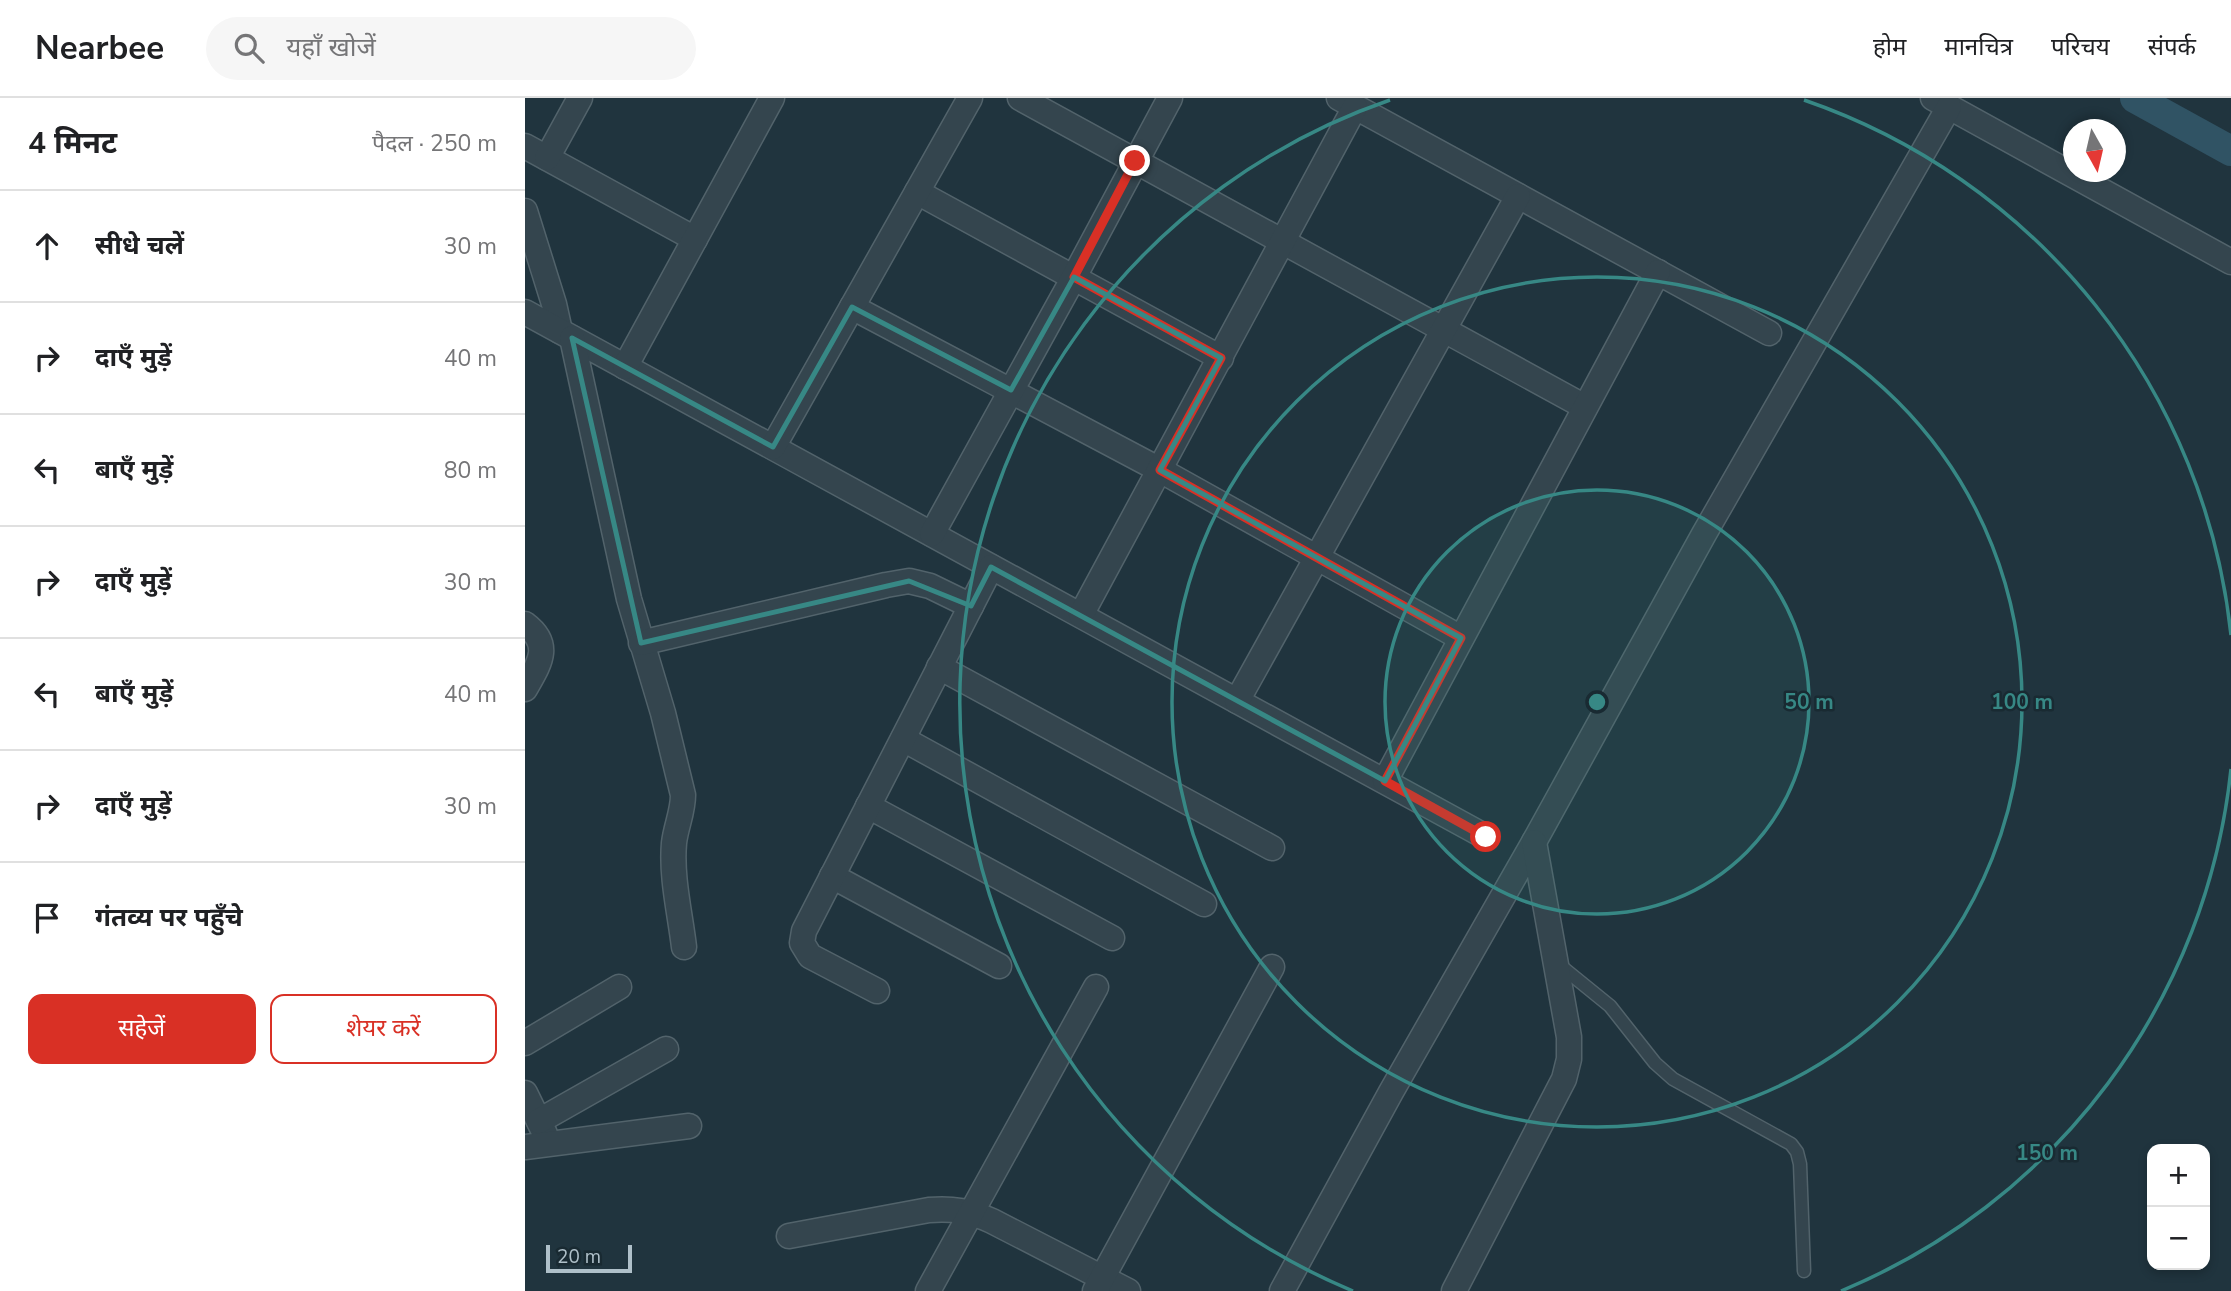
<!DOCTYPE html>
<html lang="hi">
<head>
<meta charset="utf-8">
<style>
  :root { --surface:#fff; --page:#f6f6f6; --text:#202124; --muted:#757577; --line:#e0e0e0; --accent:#d93025 }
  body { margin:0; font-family:"Nunito Sans","Noto Sans Devanagari",sans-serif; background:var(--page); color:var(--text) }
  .controls { position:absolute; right:21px; bottom:21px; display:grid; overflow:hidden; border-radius:14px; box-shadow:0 4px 10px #0003 }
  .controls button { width:63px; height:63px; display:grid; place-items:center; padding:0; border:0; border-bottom:2px solid var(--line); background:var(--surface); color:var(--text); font:35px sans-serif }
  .compass { position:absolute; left:1538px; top:21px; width:63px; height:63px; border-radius:50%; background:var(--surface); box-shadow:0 4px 10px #0003; rotate:172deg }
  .scale { position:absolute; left:21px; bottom:18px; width:86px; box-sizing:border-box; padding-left:7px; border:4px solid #afc0c9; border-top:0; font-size:19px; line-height:24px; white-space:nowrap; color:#afc0c9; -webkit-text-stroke:5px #192a32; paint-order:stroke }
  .stop { position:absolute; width:21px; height:21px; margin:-16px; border:5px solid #d93025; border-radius:50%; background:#fff }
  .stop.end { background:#d93025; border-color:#fff; box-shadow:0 2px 7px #0008 }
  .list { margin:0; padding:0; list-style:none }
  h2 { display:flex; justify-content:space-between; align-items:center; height:91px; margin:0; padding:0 28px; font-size:30px }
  h2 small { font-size:23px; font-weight:400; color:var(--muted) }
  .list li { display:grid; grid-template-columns:46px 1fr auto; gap:21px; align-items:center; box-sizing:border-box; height:112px; padding:0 28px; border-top:2px solid var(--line) }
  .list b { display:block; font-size:26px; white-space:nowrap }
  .list em { font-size:23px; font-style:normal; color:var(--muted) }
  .actions { display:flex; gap:14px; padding:21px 28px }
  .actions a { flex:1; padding:16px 0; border:2px solid var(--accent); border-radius:14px; text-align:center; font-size:24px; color:var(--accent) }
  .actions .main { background:var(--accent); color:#fff }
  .icon { flex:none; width:38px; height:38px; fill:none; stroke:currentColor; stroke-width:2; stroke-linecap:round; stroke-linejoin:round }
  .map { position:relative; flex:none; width:1706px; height:1193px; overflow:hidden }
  header { display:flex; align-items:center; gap:42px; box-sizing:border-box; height:98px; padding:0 35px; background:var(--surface); border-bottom:2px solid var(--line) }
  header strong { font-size:33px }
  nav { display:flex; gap:38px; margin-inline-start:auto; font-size:24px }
  .search { width:490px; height:63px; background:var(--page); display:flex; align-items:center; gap:18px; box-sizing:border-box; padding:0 24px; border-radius:38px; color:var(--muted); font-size:26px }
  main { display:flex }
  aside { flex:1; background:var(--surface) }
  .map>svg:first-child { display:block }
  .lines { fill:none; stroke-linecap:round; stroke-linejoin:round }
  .canal { stroke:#305364; stroke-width:30 }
  .lane-casing { stroke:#52636b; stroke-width:15 }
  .street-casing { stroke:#52636b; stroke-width:27 }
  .lane { stroke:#34454e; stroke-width:12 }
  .street { stroke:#34454e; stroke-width:24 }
  .route { stroke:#d93025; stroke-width:9 }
  .marked { fill:none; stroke:#378885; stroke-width:5; stroke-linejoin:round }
  .ring { fill:none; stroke:#378885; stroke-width:3.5 }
  .centre { fill:#378885; stroke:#192a32; stroke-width:3.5 }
  .ring-label { font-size:21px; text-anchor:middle; font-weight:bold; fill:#378885; stroke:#192a32; stroke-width:5; stroke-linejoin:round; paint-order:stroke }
</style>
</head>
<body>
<header>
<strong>Nearbee</strong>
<div class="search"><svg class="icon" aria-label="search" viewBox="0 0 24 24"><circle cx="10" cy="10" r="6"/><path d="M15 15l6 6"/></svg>यहाँ खोजें</div>
<nav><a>होम</a><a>मानचित्र</a><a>परिचय</a><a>संपर्क</a></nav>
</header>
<main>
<aside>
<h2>4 मिनट<small>पैदल · 250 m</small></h2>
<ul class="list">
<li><svg class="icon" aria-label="ahead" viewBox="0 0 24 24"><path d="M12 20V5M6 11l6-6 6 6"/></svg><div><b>सीधे चलें</b></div><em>30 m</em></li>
<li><svg class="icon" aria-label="right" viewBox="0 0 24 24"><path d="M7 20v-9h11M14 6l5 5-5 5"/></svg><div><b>दाएँ मुड़ें</b></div><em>40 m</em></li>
<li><svg class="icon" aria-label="left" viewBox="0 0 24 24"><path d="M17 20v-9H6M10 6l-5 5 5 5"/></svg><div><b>बाएँ मुड़ें</b></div><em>80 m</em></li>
<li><svg class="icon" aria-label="right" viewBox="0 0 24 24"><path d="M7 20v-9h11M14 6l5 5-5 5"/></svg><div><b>दाएँ मुड़ें</b></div><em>30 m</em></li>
<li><svg class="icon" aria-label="left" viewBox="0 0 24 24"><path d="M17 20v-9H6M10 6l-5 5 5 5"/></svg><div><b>बाएँ मुड़ें</b></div><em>40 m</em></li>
<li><svg class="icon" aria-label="right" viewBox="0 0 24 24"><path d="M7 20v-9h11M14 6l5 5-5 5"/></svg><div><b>दाएँ मुड़ें</b></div><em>30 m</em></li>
<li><svg class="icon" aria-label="arrive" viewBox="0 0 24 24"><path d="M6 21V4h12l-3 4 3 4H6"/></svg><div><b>गंतव्य पर पहुँचे</b></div></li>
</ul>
<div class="actions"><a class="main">सहेजें</a><a>शेयर करें</a></div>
</aside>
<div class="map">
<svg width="1706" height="1193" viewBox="0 0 1706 1193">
  <rect width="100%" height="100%" fill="#20343e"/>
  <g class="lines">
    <polyline class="canal" points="1610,0 1706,53"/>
    <defs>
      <polyline id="lane" points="1032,865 1085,908 1130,965 1148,981 1266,1046 1272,1054 1275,1066 1279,1173"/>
      <g id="street">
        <polyline points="495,0 1060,309"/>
        <polyline points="814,0 1244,235"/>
        <polyline points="1408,0 1706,164"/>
        <polyline points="0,48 170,141"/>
        <polyline points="22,60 55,0"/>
        <polyline points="392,94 696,260"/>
        <polyline points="0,113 29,206 35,233"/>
        <polyline points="327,209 635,372 936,540"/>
        <polyline points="0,214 961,739"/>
        <path d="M47 240 104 501 138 615 158 697C158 714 151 728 149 745 146 779 155 815 159 849"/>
        <polyline points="100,269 247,0"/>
        <polyline points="248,349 445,0"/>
        <polyline points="407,436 549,179 645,0"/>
        <polyline points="556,517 830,9"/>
        <path d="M0 526C28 547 14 566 0 591"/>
        <polyline points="116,545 361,487 384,483 405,488 446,508"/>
        <polyline points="414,569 747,750"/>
        <polyline points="712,603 993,98"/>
        <polyline points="378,641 679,806"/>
        <polyline points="860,683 1133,174"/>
        <polyline points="343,708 587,840"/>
        <polyline points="307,778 474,868"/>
        <polyline points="352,893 285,858 277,845 279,833 466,469"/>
        <polyline points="0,945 94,889"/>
        <polyline points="0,995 20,1036"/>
        <polyline points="14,1023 141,951"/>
        <polyline points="0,1049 164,1028"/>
        <path d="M264 1138 404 1112C428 1110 445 1113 467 1123L603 1193"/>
        <polyline points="403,1193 571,889"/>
        <polyline points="570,1193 747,869"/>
        <polyline points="757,1193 866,994 1009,744 1179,436 1424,9"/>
        <polyline points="929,1193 1039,981 1044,961 1044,939 1009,744"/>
      </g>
    </defs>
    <use href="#lane" class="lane-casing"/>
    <use href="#street" class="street-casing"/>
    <use href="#lane" class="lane"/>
    <use href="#street" class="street"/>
  </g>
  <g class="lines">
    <polyline class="route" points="610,63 549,179 696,260 635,372 936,540 860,683 961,739"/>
  </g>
  <path class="marked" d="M549 179 696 260 635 372 936 540 860 683 466 469 446 508 384 483 116 545 47 240 248 349 327 209 486 292Z"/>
  <circle cx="1072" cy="604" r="212" fill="#378885" fill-opacity=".12"/>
  <g class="ring">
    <circle cx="1072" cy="604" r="212"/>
    <circle cx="1072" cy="604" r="425"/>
    <path d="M1706 671A637 637 0 0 1 1316 1193M828 1193A637 637 0 0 1 865 2M1279 2A637 637 0 0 1 1706 537"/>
  </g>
  <circle cx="1072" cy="604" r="10" class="centre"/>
  <g class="ring-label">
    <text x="1284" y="611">50 m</text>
    <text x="1497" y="611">100 m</text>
    <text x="1522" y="1062">150 m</text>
  </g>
</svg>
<div class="controls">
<button>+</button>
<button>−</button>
</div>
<svg class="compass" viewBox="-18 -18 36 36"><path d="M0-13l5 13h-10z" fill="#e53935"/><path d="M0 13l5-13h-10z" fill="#757577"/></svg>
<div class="scale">20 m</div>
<div class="stop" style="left:961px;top:739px"></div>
<div class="stop end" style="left:610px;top:63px"></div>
</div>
</main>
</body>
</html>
